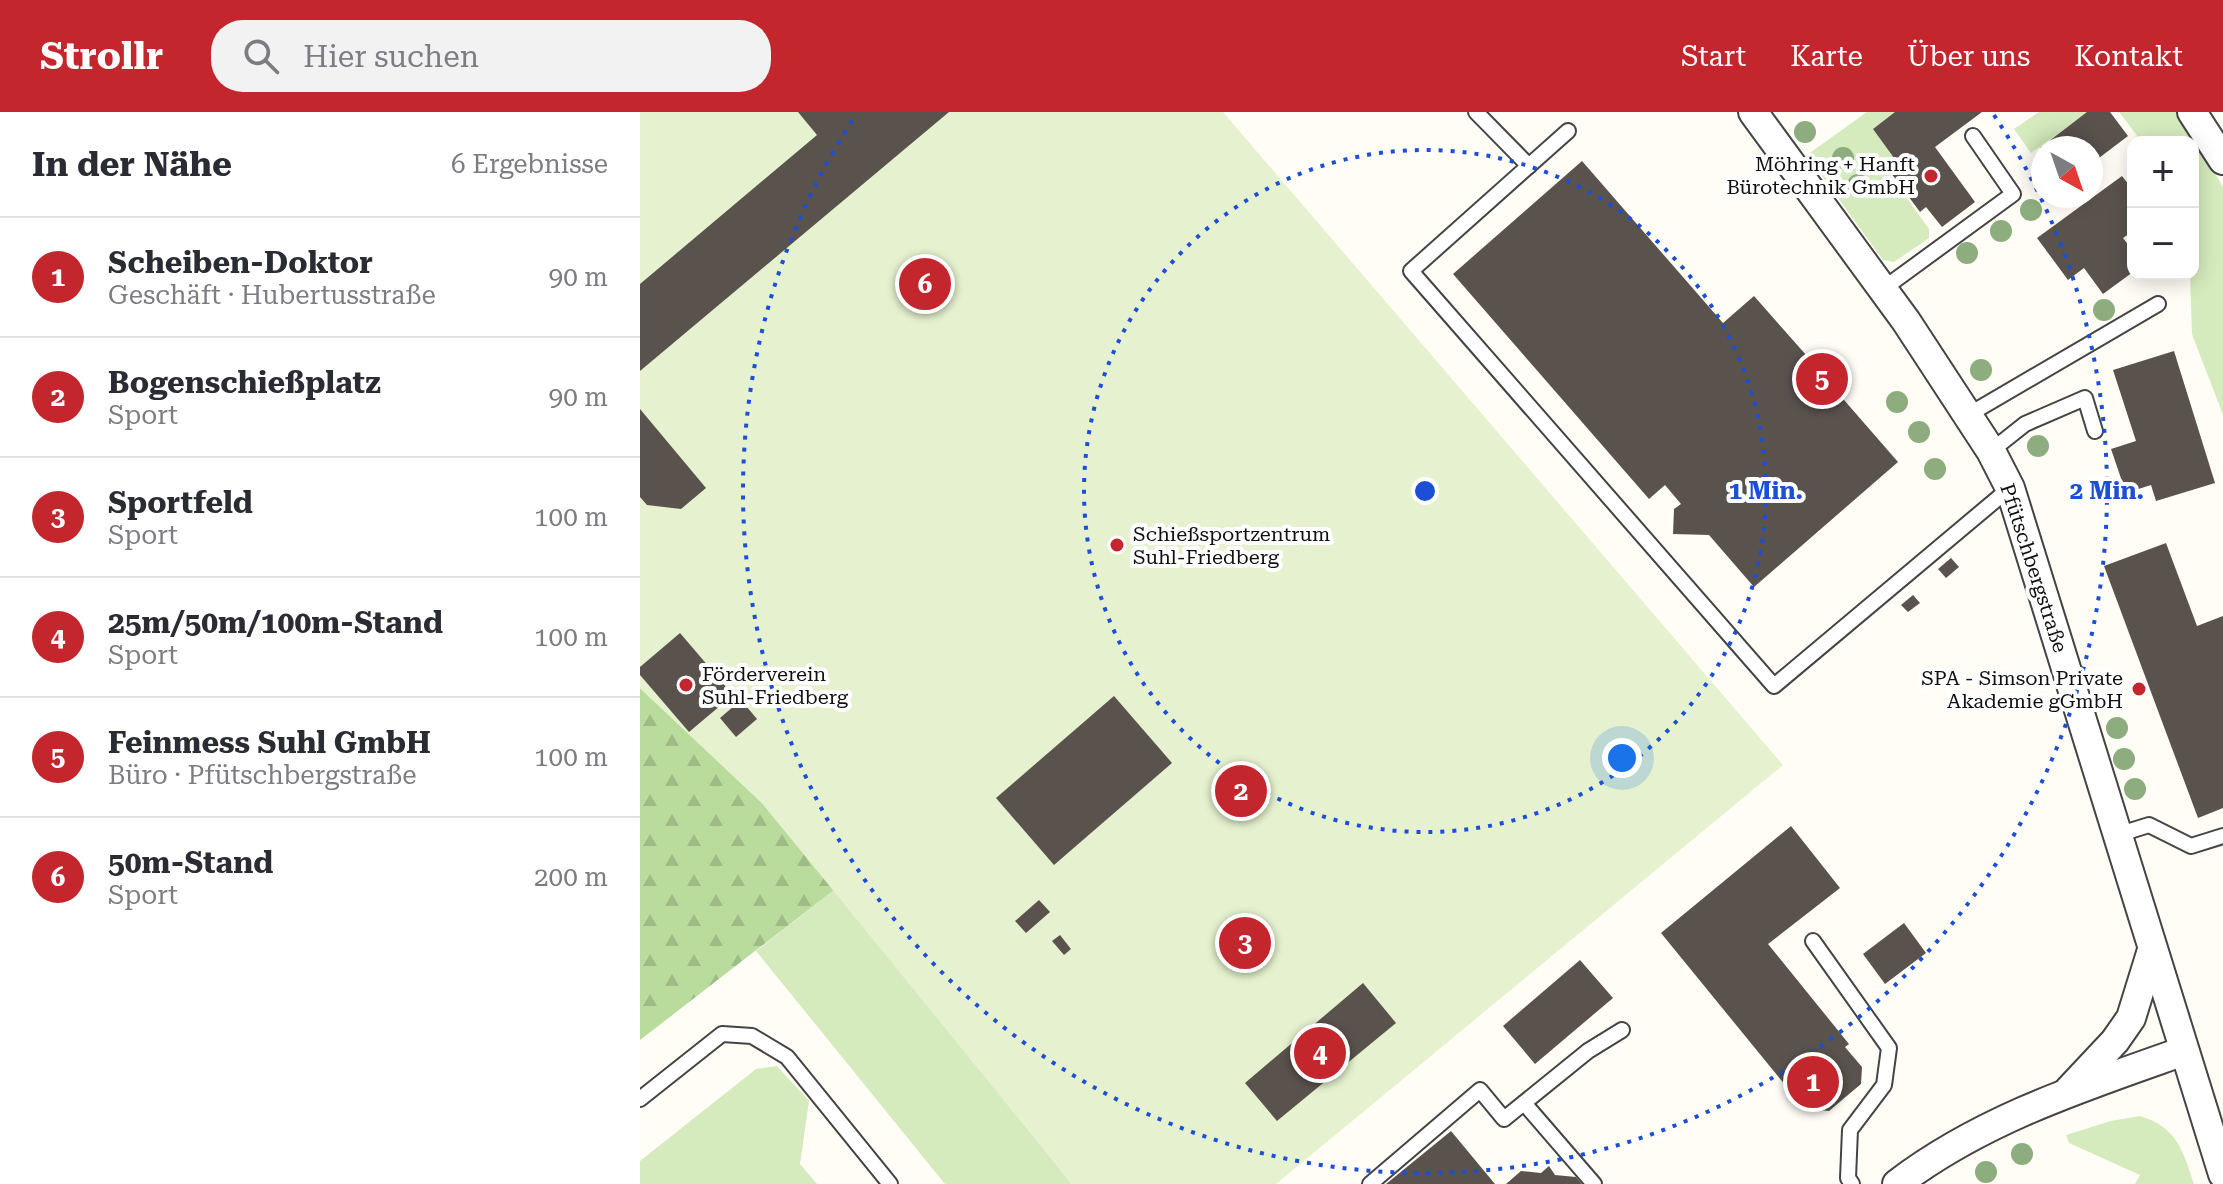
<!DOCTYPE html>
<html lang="de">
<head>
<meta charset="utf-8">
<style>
  :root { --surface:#fff; --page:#f2f2f3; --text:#2b2b33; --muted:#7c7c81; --line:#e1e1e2; --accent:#c4262e }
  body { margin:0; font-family:"Roboto Serif",serif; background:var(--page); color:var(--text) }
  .controls { position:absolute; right:24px; top:24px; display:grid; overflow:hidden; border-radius:16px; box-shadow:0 4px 20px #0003 }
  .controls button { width:72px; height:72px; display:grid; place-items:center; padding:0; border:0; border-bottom:2px solid var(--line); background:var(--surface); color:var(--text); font:40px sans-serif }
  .compass { position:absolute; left:1391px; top:24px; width:72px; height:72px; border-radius:50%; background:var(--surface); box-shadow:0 4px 20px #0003; rotate:140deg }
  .you { position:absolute; left:982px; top:646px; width:28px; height:28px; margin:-20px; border:6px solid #fff; border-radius:50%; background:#1a73e8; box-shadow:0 0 0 12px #1a73e833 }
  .badge { display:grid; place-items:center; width:52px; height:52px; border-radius:50%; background:var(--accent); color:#fff; font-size:26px; font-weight:700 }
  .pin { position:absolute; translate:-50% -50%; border:4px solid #fff; box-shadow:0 2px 8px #0006 }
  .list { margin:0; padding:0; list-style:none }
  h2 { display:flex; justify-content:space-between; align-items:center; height:104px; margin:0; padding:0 32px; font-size:34px }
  h2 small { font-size:26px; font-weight:400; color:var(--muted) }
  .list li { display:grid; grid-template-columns:52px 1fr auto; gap:24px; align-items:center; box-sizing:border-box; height:120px; padding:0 32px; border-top:2px solid var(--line) }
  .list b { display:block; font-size:30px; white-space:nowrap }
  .list p { margin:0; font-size:26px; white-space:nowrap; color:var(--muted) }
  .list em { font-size:26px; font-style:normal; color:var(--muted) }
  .icon { flex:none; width:44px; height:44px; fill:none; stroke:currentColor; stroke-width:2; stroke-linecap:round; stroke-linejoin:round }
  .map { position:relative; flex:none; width:1583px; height:1072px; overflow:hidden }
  header { display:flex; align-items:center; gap:48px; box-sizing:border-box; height:112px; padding:0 40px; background:var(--accent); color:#fff }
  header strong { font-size:38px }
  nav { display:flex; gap:44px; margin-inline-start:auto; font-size:28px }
  .search { width:560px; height:72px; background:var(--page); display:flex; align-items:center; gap:20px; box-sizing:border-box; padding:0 28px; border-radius:32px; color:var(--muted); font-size:30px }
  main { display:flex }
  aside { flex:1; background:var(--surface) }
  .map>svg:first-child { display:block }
  .grass { fill:#d5ebbd }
  .forest { fill:url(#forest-firs) }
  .pitch { fill:#e6f2cf }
  .building { fill:#5a524d }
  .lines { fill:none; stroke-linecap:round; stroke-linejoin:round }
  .lane-casing { stroke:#444; stroke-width:18 }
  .street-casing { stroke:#444; stroke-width:32 }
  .lane { stroke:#fff; stroke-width:14 }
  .street { stroke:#fff; stroke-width:28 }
  .tree { fill:#8dad7f }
  .ring { fill:none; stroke:#1d4ed8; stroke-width:4; stroke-dasharray:4 8 }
  .poi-dot { fill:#c4262e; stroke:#fff; stroke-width:3 }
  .labels { text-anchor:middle; stroke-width:8; stroke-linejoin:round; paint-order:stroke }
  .poi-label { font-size:20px; fill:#111; stroke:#fff; text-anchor:end }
  .street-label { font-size:20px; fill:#111; stroke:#fff }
  .centre { fill:#1d4ed8; stroke:#fff; stroke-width:4 }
  .ring-label { font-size:24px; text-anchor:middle; font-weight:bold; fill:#1d4ed8; stroke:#fff; stroke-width:8; stroke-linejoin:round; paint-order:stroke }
</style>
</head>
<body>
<header>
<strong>Strollr</strong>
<div class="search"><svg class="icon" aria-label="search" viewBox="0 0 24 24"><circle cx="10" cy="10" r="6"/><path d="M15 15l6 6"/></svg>Hier suchen</div>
<nav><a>Start</a><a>Karte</a><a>Über uns</a><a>Kontakt</a></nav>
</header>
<main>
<aside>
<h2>In der Nähe<small>6 Ergebnisse</small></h2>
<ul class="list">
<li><span class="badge">1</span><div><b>Scheiben-Doktor</b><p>Geschäft · Hubertusstraße</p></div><em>90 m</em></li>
<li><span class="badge">2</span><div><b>Bogenschießplatz</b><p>Sport</p></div><em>90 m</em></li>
<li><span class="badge">3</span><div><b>Sportfeld</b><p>Sport</p></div><em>100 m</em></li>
<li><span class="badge">4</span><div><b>25m/50m/100m-Stand</b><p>Sport</p></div><em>100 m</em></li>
<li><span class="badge">5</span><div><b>Feinmess Suhl GmbH</b><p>Büro · Pfütschbergstraße</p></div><em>100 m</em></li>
<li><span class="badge">6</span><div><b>50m-Stand</b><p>Sport</p></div><em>200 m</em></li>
</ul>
</aside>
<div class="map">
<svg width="1583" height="1072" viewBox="0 0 1583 1072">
  <defs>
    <pattern id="forest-firs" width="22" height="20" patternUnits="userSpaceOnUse" patternTransform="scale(2)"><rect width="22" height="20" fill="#b9dc9c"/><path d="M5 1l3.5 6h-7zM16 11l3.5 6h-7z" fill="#9ebc85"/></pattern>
  </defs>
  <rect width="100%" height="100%" fill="#fffdf5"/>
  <g class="grass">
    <polygon points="1227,0 1256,0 1234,16 1257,49 1246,57 1289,117 1289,126 1254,150 1243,148 1167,43"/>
    <polygon points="1399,0 1448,0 1391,41 1374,17"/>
    <polygon points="1479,0 1539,0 1583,75 1583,303 1552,222 1550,162 1553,162 1553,30 1502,30"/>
    <polygon points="194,778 432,1072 305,1072 116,839"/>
    <polygon points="137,954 169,989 160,1052 177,1072 0,1072 0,1049 116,957"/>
    <path d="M1500 1004C1537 1015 1543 1039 1554 1072H1495L1500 1063 1429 1031 1426 1023 1471 1009Z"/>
  </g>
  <polygon class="forest" points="0,576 122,691 194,778 0,928"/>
  <polygon class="pitch" points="0,0 583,0 1143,653 636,1072 432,1072 122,691 0,576"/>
  <g class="building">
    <polygon points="158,0 309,0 0,259 0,172 177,23"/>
    <polygon points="1255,0 1342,0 1295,35 1335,90 1302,115 1286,95 1280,100 1248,57 1257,50 1233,17"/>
    <polygon points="1447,0 1470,0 1488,24 1451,52 1451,36 1400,36"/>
    <polygon points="942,49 1083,211 1114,184 1175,253 1183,247 1192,257 1191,273 1258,350 1114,475 1069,423 1033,422 1034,397 1041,392 1025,373 1009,387 813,162"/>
    <polygon points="1482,64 1493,78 1493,119 1483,126 1493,139 1493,160 1463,182 1444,156 1428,168 1397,126"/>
    <polygon points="1534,239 1575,371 1516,389 1511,373 1486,381 1471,337 1496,329 1473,258"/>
    <polygon points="0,297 66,376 41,397 7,393 0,385"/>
    <polygon points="1526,431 1557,514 1583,504 1583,696 1558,706 1464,454"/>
    <polygon points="1311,446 1319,455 1306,466 1298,457"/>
    <polygon points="1273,483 1280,491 1268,500 1261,493"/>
    <polygon points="40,521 93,583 49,620 0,563 0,555"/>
    <polygon points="474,584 532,651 414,753 356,686"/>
    <polygon points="101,588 117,607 96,625 80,606"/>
    <polygon points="1151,714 1200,776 1128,832 1209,932 1205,935 1222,955 1221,972 1189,999 1171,997 1153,977 1150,979 1021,821"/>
    <polygon points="399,788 410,800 386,821 375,809"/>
    <polygon points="1264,811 1286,841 1245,872 1223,842"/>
    <polygon points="420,823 431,837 424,843 412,829"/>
    <polygon points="940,848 973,886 895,952 863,914"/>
    <polygon points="723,871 756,911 637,1009 605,971"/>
    <polygon points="811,1019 855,1072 746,1072"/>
    <polygon points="909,1054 915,1063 936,1065 942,1072 866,1072 881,1059 901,1061"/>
  </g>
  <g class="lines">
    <defs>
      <g id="lane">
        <polyline points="836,0 889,54"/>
        <polyline points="928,19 771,159 1134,574 1370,376"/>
        <polyline points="1243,177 1373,82 1333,24"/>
        <polyline points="1328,303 1518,192"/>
        <polyline points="1351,339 1385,312 1445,286 1455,319"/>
        <polyline points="1477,723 1509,713 1551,734 1583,724"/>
        <polyline points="1173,829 1249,936 1244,973 1210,1018 1208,1066 1212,1072"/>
        <polyline points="0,987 82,922 112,924 147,945 250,1072"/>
        <polyline points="884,991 954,1072"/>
        <polyline points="730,1072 840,978 864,1007 948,939 982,918"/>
      </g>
      <g id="street">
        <polyline points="1113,0 1266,209 1351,339 1370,376 1583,1062"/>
        <polyline points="1552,0 1583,48"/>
        <polyline points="1429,978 1475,929 1491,906 1512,838"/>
        <path d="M1257 1072C1342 1007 1445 974 1544 939"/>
      </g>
    </defs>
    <use href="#lane" class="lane-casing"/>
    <use href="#street" class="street-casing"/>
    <use href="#lane" class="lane"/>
    <use href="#street" class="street"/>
  </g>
  <g class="tree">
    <circle cx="1165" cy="20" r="11"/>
    <circle cx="1203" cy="46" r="11"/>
    <circle cx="1218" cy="73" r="11"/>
    <circle cx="1391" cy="98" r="11"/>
    <circle cx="1361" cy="119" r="11"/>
    <circle cx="1327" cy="141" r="11"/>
    <circle cx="1464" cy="198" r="11"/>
    <circle cx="1341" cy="258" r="11"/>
    <circle cx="1257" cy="290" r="11"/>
    <circle cx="1279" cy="320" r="11"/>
    <circle cx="1398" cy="334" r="11"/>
    <circle cx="1295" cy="357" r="11"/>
    <circle cx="1477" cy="616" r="11"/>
    <circle cx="1484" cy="647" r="11"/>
    <circle cx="1495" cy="677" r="11"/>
    <circle cx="1382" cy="1042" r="11"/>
    <circle cx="1346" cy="1060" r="11"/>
  </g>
  <g class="ring">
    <circle cx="785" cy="379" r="341"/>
    <path d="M1354 3A682 682 0 1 1 216 3"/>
  </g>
  <g class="poi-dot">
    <circle cx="1291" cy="64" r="8"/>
    <circle cx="477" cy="433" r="8"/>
    <circle cx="46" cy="573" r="8"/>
    <circle cx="1499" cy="577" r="8"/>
  </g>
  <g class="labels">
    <g class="poi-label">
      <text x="1275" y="59">Möhring + Hanft<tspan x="1275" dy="23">Bürotechnik GmbH</tspan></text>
      <text x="493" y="429" text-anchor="start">Schießsportzentrum<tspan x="493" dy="23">Suhl-Friedberg</tspan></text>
      <text x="62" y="569" text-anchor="start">Förderverein<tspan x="62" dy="23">Suhl-Friedberg</tspan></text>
      <text x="1483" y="573">SPA - Simson Private<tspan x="1483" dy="23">Akademie gGmbH</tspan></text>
    </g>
    <g class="street-label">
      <text transform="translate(1394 456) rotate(72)" y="7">Pfütschbergstraße</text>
    </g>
  </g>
  <circle cx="785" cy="379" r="12" class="centre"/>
  <g class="ring-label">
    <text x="1126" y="387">1 Min.</text>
    <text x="1467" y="387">2 Min.</text>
  </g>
</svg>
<div class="controls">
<button>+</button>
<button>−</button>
</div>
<svg class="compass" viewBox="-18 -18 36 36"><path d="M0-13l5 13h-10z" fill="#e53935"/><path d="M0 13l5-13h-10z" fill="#7c7c81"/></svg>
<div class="you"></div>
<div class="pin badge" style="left:1173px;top:970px">1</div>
<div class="pin badge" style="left:601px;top:679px">2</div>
<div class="pin badge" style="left:605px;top:831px">3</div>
<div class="pin badge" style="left:680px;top:941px">4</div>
<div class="pin badge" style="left:1182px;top:267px">5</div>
<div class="pin badge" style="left:285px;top:172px">6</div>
</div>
</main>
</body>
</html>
